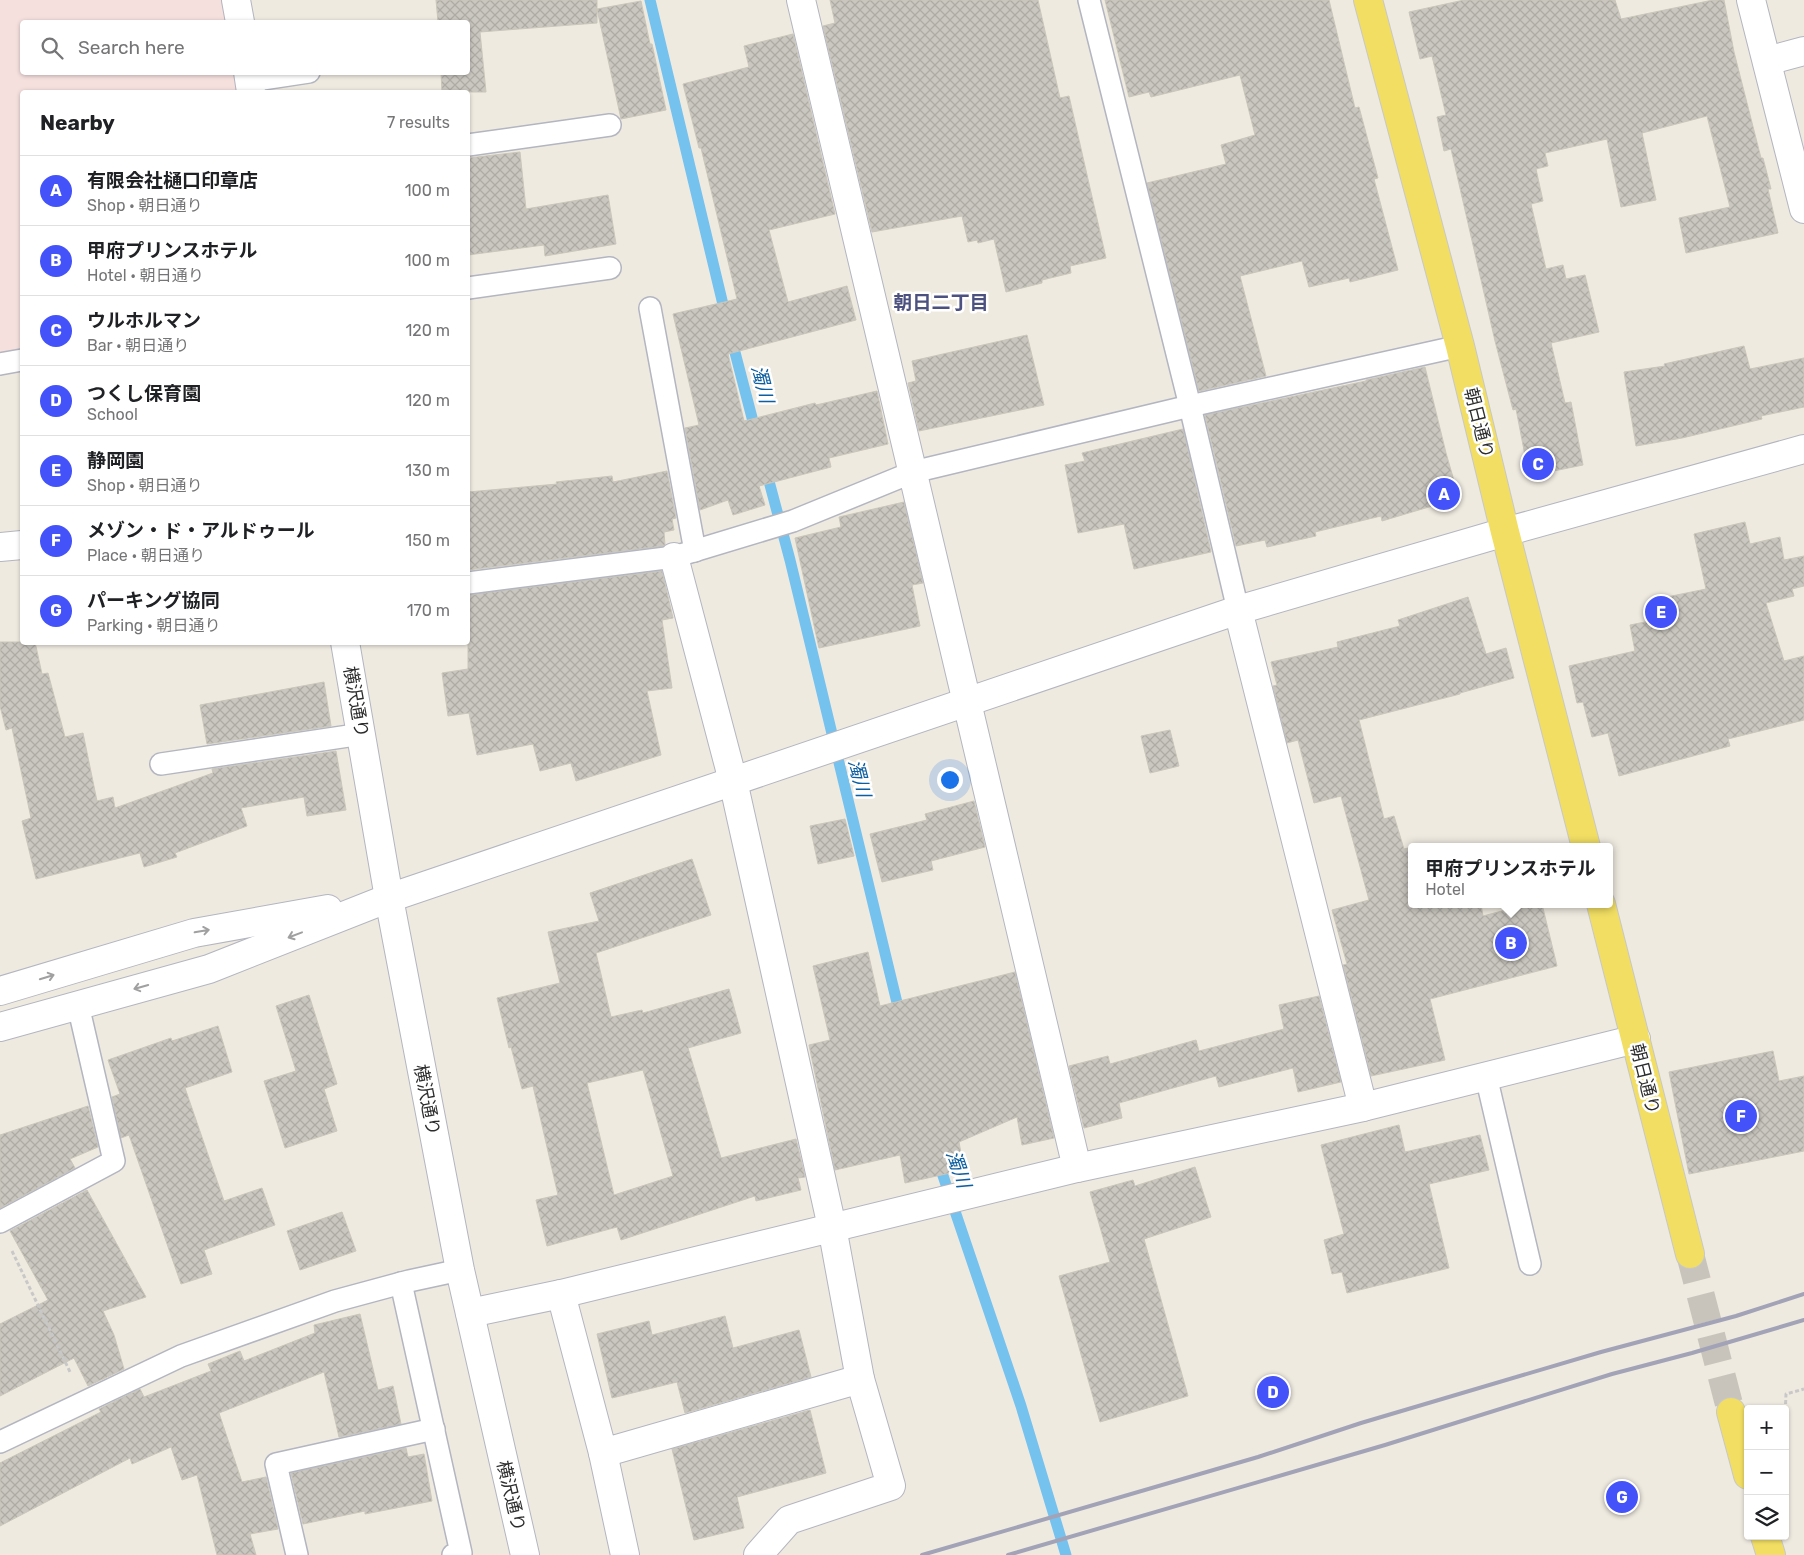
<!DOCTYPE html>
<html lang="en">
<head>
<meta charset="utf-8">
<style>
  :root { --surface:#fff; --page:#f2f2f2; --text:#202124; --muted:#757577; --line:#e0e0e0; --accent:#4352f9 }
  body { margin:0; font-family:Rubik,"Noto Sans JP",sans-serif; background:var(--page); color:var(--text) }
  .controls { position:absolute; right:15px; bottom:15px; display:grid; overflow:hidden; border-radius:5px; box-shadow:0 1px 4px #0004 }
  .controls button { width:45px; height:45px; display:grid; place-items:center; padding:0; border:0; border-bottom:1px solid var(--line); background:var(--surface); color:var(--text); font:25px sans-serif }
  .you { position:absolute; left:949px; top:779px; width:18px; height:18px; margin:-12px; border:4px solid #fff; border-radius:50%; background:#1a73e8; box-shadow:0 0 0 8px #1a73e833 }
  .badge { display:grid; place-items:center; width:32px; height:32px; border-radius:50%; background:var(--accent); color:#fff; font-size:16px; font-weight:700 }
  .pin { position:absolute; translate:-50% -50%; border:2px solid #fff; box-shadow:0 1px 5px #0006 }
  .popup { position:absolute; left:1408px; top:843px; width:205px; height:65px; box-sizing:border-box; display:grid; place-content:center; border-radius:5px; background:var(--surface); filter:drop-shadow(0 1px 4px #0005); font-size:16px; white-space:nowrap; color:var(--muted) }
  .popup b { font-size:19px; color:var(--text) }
  .popup::after { content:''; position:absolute; left:50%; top:100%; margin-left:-10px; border:10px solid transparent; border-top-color:var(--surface) }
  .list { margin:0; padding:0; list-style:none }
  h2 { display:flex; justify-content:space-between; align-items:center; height:65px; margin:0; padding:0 20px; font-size:21px }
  h2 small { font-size:16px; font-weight:400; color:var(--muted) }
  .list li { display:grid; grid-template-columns:32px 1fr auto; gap:15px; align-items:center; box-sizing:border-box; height:70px; padding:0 20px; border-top:1px solid var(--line) }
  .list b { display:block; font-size:19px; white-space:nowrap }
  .list p { margin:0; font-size:16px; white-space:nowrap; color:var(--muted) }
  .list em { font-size:16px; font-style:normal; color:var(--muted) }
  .icon { flex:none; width:28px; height:28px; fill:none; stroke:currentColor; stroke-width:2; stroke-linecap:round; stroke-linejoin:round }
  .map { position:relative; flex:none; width:1804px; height:1555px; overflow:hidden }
  .search { position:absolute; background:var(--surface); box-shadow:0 1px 4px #0004; left:20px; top:20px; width:450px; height:55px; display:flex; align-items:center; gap:12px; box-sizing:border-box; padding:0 18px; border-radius:5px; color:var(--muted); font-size:19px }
  .panel { position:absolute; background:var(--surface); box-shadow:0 1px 4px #0004; left:20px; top:90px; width:450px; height:555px; border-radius:5px }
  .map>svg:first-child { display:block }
  .medical { fill:#f5e0de }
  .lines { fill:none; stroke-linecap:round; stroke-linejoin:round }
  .stream { stroke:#75c2ef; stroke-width:11 }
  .building { fill:url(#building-cross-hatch); stroke:#cac6ba; fill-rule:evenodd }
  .primary-tunnel { stroke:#c8c4bc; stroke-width:28; stroke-dasharray:28 14; stroke-linecap:butt }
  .service-casing { stroke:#b3b5c0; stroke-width:24 }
  .minor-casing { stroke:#b3b5c0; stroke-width:30 }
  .tertiary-casing { stroke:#b3b5c0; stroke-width:30 }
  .primary-casing { stroke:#c8c8c8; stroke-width:30 }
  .path { stroke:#c8c8c8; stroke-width:3; stroke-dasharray:4 2.5; stroke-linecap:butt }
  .service { stroke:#fff; stroke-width:21 }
  .minor { stroke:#fff; stroke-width:28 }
  .tertiary { stroke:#fff; stroke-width:28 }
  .primary { stroke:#f1de63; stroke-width:28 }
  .rail { stroke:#a3a3b7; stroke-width:4 }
  .oneway { stroke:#a0a0a0 }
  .labels { text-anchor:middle; stroke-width:5; stroke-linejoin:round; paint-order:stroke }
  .street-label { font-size:18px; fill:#2d2d2d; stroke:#fff }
  .neighbourhood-label { font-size:19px; font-weight:bold; fill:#4d517f; stroke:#fff }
  .water-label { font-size:19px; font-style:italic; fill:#0e5fa1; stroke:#fff }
</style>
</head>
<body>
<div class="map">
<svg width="1804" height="1555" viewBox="0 0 1804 1555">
  <defs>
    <pattern id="building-cross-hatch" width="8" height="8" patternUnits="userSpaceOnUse" patternTransform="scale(1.25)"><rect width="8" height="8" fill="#cac7c0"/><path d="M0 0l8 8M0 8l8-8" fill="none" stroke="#aeaba5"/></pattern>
  </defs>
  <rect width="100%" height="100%" fill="#efeae0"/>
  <polygon class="medical" points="0,0 236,0 240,22 22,22 22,72 248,73 251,92 22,92 22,360 0,364"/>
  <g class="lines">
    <g class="stream">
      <polyline points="650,0 726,317"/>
      <polyline points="731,337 756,433"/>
      <polyline points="766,470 790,560 900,1015"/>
      <polyline points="938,1161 1021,1406 1066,1555"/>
    </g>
  </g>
  <g class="building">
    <polygon points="436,0 597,0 597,23 480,32 486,92 442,92 441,72 468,72 468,22 438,22"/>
    <polygon points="830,0 1038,0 1060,98 1069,96 1106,258 1070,266 1071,273 1042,280 1042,283 1006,292 994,239 978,243 977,240 968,242 962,216 872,232 823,26 835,23"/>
    <polygon points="1105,0 1329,0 1355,108 1359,107 1378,178 1374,179 1398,270 1350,282 1349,278 1309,287 1302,261 1240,276 1266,376 1199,391 1147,183 1226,164 1221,145 1255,135 1240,75 1151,97 1149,92 1129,97"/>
    <polygon points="1464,0 1615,0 1621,19 1713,0 1724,0 1734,52 1761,158 1763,158 1771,189 1768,189 1778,233 1686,253 1679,218 1730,207 1707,116 1642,133 1656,200 1621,207 1607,139 1545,153 1548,166 1536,169 1543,201 1531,204 1546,269 1563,265 1566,279 1585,275 1599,332 1551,343 1565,403 1571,402 1583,465 1529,476 1516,409 1513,410 1495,341 1451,149 1444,151 1437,117 1446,115 1432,56 1420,59 1409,12"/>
    <polygon points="641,1 650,44 652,44 666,110 621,119 597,9"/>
    <polygon points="793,34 835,214 769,230 788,302 847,286 856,320 728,354 744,421 815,403 816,405 877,391 888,444 829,458 831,467 759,486 765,505 733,515 728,500 700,510 685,428 699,425 673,314 737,299 701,148 699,148 683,84 749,67 744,46"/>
    <polygon points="520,152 526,209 608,195 616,244 545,256 544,245 468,255 468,158"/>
    <polygon points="1027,335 1044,405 919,431 908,383 916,381 912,361"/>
    <polygon points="1744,346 1750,369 1804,358 1804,407 1761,416 1762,419 1682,438 1636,446 1624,372 1665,366 1664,364"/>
    <polygon points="1425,367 1446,453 1459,498 1382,521 1381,516 1315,532 1316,536 1267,547 1265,540 1236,546 1205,415 1366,381 1366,380"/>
    <polygon points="1183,429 1211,552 1134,569 1124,524 1078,533 1065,465 1085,461 1082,453"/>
    <polygon points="667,471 676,518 672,519 674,530 664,532 665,545 663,546 468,570 468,492 557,484 556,482 612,476 613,482"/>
    <polygon points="904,502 923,583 912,585 920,626 819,648 795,538 841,527 839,517"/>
    <polygon points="1745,522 1750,544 1780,537 1784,560 1804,556 1804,586 1792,589 1794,596 1766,603 1784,661 1804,656 1804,720 1728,739 1730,746 1619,776 1608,733 1592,737 1583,702 1577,703 1569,666 1635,651 1630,625 1665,618 1662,598 1706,589 1694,534"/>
    <polygon points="662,571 673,618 662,620 672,688 647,691 661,755 576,781 571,763 540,771 533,744 477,755 469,713 448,716 442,673 468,669 468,595"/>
    <polygon points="1468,597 1486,654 1506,648 1514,678 1460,693 1460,694 1359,720 1384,819 1394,816 1404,849 1412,847 1412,904 1481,904 1483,916 1528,904 1542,904 1557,966 1430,999 1445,1060 1371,1076 1343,965 1347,964 1332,910 1369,900 1341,796 1314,803 1298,740 1287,743 1273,686 1277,685 1271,662 1338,647 1337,642 1400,626 1398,620"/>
    <polygon points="0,642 35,642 42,674 48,673 65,737 83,733 97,801 113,797 115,808 213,773 212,769 336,751 346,810 307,816 304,797 241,808 247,826 175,853 177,857 144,867 140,853 36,879 22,821 31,818 12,728 6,730 0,706"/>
    <polygon points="324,682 331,726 207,744 200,705"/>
    <polygon points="1170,730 1179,766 1150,773 1141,736"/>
    <polygon points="974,801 985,847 931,861 933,870 882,882 870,834 927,820 925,814"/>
    <polygon points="845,819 854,856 818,864 810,826"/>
    <path d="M692 859 711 915 596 953 611 1017 642 1010 643 1013 729 989 741 1033 688 1048 721 1158 796 1139 805 1177 798 1178 801 1190 756 1201 755 1196 621 1240 617 1227 547 1246 536 1200 558 1195 533 1086 522 1089 511 1047 509 1048 497 998 560 983 548 932 599 921 590 893ZM643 1070 673 1176 614 1195 587 1083Z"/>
    <polygon points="868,952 880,1006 1015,972 1054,1138 1022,1145 1017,1117 959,1142 964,1170 905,1183 900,1155 835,1170 809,1045 830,1040 813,966"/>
    <polygon points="309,995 337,1084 324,1089 337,1131 285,1148 264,1081 296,1071 276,1006"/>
    <polygon points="1319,996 1341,1082 1298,1092 1293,1068 1219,1087 1216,1076 1119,1103 1122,1118 1084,1128 1069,1066 1108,1056 1110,1064 1196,1040 1199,1051 1284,1029 1279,1005"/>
    <polygon points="218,1026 232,1072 185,1088 224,1201 262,1188 275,1225 204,1250 212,1274 181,1284 129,1135 121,1138 112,1097 120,1094 108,1060 171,1038 172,1041"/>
    <polygon points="1773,1051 1779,1081 1804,1076 1804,1151 1689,1174 1669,1072"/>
    <polygon points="88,1106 98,1147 70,1159 75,1168 0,1208 0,1135"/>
    <polygon points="1399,1125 1405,1152 1480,1135 1489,1170 1429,1184 1449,1268 1347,1293 1342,1272 1332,1274 1324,1240 1344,1234 1321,1145"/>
    <polygon points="1195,1167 1211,1217 1144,1239 1188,1396 1100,1422 1059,1276 1110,1262 1090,1192 1133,1180 1135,1186"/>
    <polygon points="87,1190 146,1297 103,1311 114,1335 124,1369 88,1386 74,1358 0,1396 0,1324 48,1300 10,1231"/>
    <polygon points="342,1212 356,1251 300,1270 287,1231"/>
    <polygon points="360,1314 378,1390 393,1386 401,1424 339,1437 324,1372 219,1413 242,1482 266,1477 278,1529 250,1534 256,1555 217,1555 197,1475 182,1480 171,1447 132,1464 130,1458 0,1526 0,1463 101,1412 99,1409 140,1389 144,1397 211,1371 208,1364 240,1351 244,1361 315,1333 314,1325"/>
    <polygon points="725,1316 733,1348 799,1330 811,1377 685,1413 677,1382 612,1398 597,1334 649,1321 652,1335"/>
    <polygon points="810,1410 826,1473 737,1497 744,1528 694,1540 672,1449"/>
    <polygon points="406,1448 408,1457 424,1454 432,1501 365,1514 365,1511 303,1524 291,1473"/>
  </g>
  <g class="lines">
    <polyline class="primary-tunnel" points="1690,1254 1731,1412"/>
    <defs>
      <g id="service">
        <polyline points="1089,0 1190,406 1238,610"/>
        <polyline points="250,81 309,72"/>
        <polyline points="468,145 610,125"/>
        <polyline points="468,288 610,268"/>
        <polyline points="650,308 695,551"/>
        <polyline points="0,364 22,360"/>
        <polyline points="468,583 674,557 793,521 913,472 1190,406 1460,346"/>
        <polyline points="161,764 362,734"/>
        <polyline points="1486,1076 1530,1264"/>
        <polyline points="0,1222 114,1161 78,1005"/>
        <polyline points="401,1283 461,1553 453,1555"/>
        <polyline points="0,1442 181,1356 335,1301 409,1281 460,1270"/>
        <polyline points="297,1555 276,1464 434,1429"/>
      </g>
      <g id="minor">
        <polyline points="801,0 1077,1168"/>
        <polyline points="1751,0 1804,209"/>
        <polyline points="1767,61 1804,51"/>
        <polyline points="0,547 22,545"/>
        <polyline points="674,557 733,781 832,1227 860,1379 891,1486 789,1520 758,1555"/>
        <polyline points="1238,610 1363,1107"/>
        <polyline points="561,1294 603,1453 860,1379"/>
        <polyline points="470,1313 561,1294 1077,1168 1363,1107 1636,1039"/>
        <polyline points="603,1453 625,1555"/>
      </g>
      <g id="tertiary">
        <polyline points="236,0 240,22"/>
        <polyline points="248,72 251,92"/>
        <polyline points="345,642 389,898 460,1270 525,1555"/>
        <polyline points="0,991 194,933 328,909"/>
        <polyline points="0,1027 209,969 389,898 1238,610 1505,532 1804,449"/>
      </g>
      <g id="primary">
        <polyline points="1368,0 1460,346 1505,532 1586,847"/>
        <polyline points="1601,904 1690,1254"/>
        <polyline points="1731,1412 1748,1475"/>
        <polyline points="1765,1536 1771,1555"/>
      </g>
    </defs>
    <use href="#service" class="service-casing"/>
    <use href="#minor" class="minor-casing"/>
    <use href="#tertiary" class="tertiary-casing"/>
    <use href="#primary" class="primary-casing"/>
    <g class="path">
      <polyline points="12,1251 71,1374"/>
      <polyline points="1785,1417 1786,1394 1804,1389"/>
    </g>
    <use href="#service" class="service"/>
    <use href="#minor" class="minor"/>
    <use href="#tertiary" class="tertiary"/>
    <use href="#primary" class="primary"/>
    <g class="rail">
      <polyline points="922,1555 1258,1457 1361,1423 1601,1352 1736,1316 1804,1294"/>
      <polyline points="1008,1555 1385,1445 1612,1374 1692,1353 1804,1320"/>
    </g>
  </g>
  <defs><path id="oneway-shaft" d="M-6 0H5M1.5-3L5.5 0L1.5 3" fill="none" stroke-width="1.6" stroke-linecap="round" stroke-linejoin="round" transform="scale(1.25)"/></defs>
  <g class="oneway">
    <use href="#oneway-shaft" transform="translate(202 931) rotate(-10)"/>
    <use href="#oneway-shaft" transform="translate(295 935) rotate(159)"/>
    <use href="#oneway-shaft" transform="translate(47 977) rotate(-17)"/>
    <use href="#oneway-shaft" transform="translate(141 987) rotate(164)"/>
  </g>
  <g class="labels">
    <g class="street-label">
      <text transform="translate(1479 423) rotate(76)" y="6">朝日通り</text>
      <text transform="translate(356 702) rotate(80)" y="6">横沢通り</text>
      <text transform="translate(1645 1079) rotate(76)" y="6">朝日通り</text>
      <text transform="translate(427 1100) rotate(79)" y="6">横沢通り</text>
      <text transform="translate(511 1496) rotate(77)" y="6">横沢通り</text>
    </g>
    <g class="neighbourhood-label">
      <text x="941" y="309">朝日二丁目</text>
    </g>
    <g class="water-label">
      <text transform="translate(763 384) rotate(76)" y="7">濁川</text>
      <text transform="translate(860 778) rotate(76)" y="7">濁川</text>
      <text transform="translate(959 1169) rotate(71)" y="7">濁川</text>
    </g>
  </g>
</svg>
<div class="controls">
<button>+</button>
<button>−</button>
<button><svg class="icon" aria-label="layers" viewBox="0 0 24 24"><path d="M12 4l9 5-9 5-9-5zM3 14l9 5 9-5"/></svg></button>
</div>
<div class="you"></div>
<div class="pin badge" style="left:1444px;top:494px">A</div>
<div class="pin badge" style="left:1511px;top:943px">B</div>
<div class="popup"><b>甲府プリンスホテル</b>Hotel</div>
<div class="pin badge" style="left:1538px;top:464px">C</div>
<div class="pin badge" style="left:1273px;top:1392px">D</div>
<div class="pin badge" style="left:1661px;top:612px">E</div>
<div class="pin badge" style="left:1741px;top:1116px">F</div>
<div class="pin badge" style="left:1622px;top:1497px">G</div>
<div class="search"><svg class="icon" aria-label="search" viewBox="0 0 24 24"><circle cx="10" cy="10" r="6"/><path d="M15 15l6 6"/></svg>Search here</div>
<section class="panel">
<h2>Nearby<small>7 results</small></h2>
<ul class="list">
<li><span class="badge">A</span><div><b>有限会社樋口印章店</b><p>Shop · 朝日通り</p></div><em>100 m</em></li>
<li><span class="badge">B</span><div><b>甲府プリンスホテル</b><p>Hotel · 朝日通り</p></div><em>100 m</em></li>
<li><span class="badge">C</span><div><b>ウルホルマン</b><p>Bar · 朝日通り</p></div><em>120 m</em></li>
<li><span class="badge">D</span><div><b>つくし保育園</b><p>School</p></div><em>120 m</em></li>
<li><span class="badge">E</span><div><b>静岡園</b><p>Shop · 朝日通り</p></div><em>130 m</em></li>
<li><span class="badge">F</span><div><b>メゾン・ド・アルドゥール</b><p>Place · 朝日通り</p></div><em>150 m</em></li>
<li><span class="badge">G</span><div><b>パーキング協同</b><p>Parking · 朝日通り</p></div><em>170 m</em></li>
</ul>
</section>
</div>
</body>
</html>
